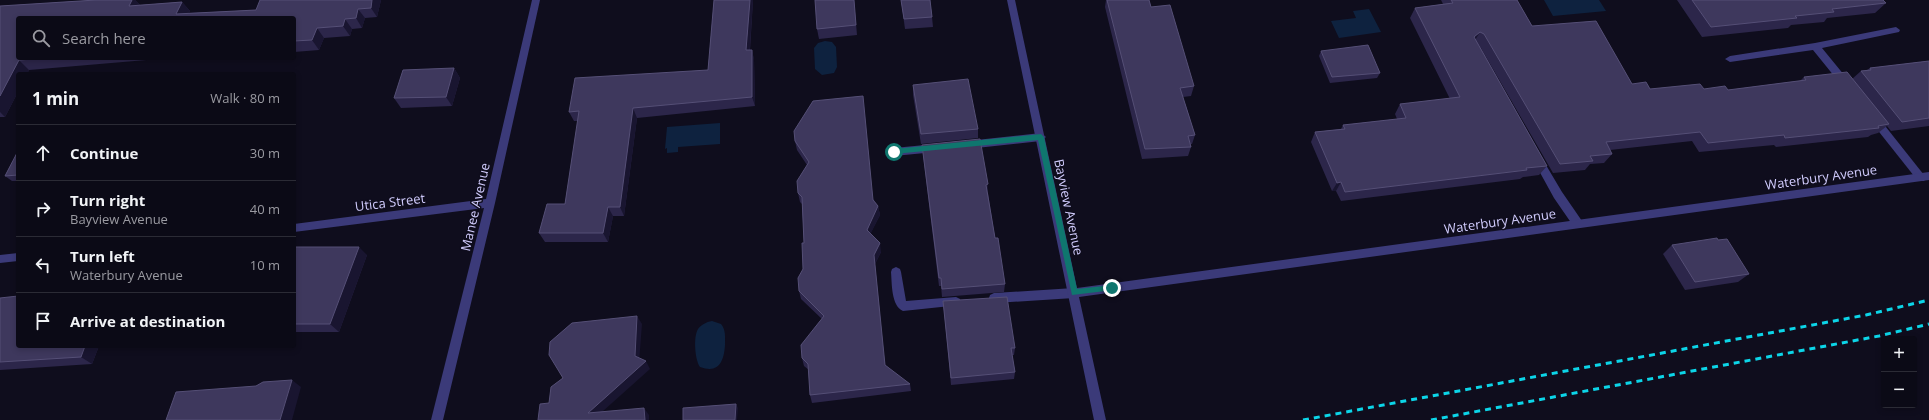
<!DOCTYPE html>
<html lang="en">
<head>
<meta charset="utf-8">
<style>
  :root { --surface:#0b0a16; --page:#191823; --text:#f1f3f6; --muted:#9a9aa1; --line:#2b2b35 }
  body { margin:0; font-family:"Open Sans",sans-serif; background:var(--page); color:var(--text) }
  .controls { position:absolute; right:12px; bottom:12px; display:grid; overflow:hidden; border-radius:4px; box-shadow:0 2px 6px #0003 }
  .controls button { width:36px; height:36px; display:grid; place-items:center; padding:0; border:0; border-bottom:1px solid var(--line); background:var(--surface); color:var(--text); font:20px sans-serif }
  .stop { position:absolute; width:12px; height:12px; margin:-9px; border:3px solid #0f766e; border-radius:50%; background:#fff }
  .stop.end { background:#0f766e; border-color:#fff; box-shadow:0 1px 4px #0008 }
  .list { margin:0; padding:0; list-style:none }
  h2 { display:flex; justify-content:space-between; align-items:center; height:52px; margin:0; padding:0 16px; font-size:17px }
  h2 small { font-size:13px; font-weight:400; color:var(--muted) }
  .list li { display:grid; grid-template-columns:26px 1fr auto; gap:12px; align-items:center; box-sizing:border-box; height:56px; padding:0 16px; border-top:1px solid var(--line) }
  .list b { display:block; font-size:15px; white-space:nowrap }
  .list p { margin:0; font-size:13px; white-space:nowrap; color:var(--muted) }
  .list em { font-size:13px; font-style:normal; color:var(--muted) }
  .icon { flex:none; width:22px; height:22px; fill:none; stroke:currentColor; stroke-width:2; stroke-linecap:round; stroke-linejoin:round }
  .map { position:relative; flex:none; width:1929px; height:420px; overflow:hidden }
  .search { position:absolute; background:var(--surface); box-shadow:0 2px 6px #0003; left:16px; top:16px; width:280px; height:44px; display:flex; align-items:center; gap:10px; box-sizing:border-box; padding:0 14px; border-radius:4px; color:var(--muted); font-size:15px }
  .panel { position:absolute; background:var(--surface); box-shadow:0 2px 6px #0003; left:16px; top:72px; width:280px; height:276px; border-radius:4px }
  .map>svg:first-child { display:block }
  .water { fill:#0e223f }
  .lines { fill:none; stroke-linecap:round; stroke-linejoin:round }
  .lane { fill:#3b3a79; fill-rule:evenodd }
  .street { fill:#3b3a79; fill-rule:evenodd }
  .rail { stroke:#0cd5e8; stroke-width:3; stroke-dasharray:6 5; stroke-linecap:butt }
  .wall { fill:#2c264a }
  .shaded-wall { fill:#191530 }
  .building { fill:#3e385d; stroke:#554f76 }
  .route { fill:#0f766e }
  .labels { text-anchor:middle; stroke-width:3; stroke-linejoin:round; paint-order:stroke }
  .street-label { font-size:13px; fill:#d0cbfc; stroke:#0f0d1d }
</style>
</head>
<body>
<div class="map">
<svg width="1929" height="420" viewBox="0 0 1929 420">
  <rect width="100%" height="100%" fill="#0f0d1d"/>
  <g class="water">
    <polygon points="1544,0 1599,0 1606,11 1553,16"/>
    <polygon points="1369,9 1381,32 1339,38 1331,21 1356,18 1353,11"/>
    <polygon points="825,41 832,42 836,47 837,67 834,73 822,75 815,69 814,48 818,43"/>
    <polygon points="720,123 720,144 678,147 678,152 667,153 667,148 665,149 667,127"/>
    <path d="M712 321 721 324C726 330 725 337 725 345 724 361 719 374 700 367 695 360 693 337 698 329 701 325 706 322 712 321Z"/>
  </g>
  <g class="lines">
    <g class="lane">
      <polygon points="1896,27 1900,30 1899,32 1822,48 1849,81 1851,84 1846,88 1843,87 1813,50 1730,62 1725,59 1730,56 1815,43"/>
      <polygon points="1875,116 1878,117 1924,175 1926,178 1924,181 1918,181 1872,123 1870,120"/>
      <polygon points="1041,133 1046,137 1041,141 967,149 962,145 967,141"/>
      <polygon points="935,144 938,145 940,148 938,151 935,152 894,156 891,155 889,152 891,149 894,148"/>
      <polygon points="1537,154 1540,155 1562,192 1582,221 1583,224 1582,227 1574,227 1554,198 1532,158 1534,155"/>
      <path d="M896 267 900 269 901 272 906 301 956 297 960 299 961 302 960 305 903 311C891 306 892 283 891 272L892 269Z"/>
      <polygon points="1074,288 1078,290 1079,293 1078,296 1074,298 994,303 990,301 989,298 990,295 994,293"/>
    </g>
    <g class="street">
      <polygon points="532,0 540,0 495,203 443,420 431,420 484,208 294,232 294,224 486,199"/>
      <polygon points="1007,0 1015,0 1077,288 1929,172 1929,180 1079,297 1106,420 1094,420"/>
      <polygon points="18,253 18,261 0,263 0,255"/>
    </g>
    <g class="rail">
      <polyline points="1303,420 1866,315 1929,300"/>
      <polyline points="1431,420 1879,336 1929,324"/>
    </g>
  </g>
  <g class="wall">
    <polygon points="96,0 135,0 140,5 182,2 190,11 189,13 256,10 381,0 377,17 365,18 362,28 352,29 350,36 324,38 319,50 294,52 294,18 18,58 170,58 29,70 27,74 18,74 18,92 5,117 0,117 0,6"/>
    <polygon points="714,0 753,0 750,50 752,50 754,60 755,106 637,118 624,216 613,216 608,242 545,242 539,233 565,204 578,121 574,121 569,112 708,70"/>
    <polygon points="854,0 857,35 819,39 817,29"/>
    <polygon points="901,0 930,0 932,17 933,27 905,29"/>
    <polygon points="1106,0 1149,0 1151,7 1194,86 1191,96 1183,97 1195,135 1192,144 1190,144 1191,147 1188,156 1142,159 1105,7"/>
    <polygon points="1441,0 1517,0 1532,26 1632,84 1650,89 1704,89 1728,90 1800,81 1804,77 1852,79 1861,71 1867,70 1870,68 1929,61 1929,126 1891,131 1887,126 1878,133 1871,135 1868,137 1776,147 1774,145 1699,152 1692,141 1610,150 1612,154 1604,163 1590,164 1585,170 1553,173 1478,43 1547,166 1539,175 1523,177 1520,179 1341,201 1336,191 1332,191 1311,142 1315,132 1341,129 1343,125 1397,119 1395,114 1400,104 1450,99 1410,18 1415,8 1443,4"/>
    <polygon points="1677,0 1883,0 1886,3 1875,13 1827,18 1824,22 1791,25 1788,28 1702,37"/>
    <polygon points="1321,51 1380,73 1377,78 1330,83 1319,56"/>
    <polygon points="454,68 460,78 452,106 401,108 394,98"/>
    <polygon points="913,85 978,129 978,138 921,144 913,95"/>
    <polygon points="795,141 874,200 878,206 880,215 870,234 881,252 875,264 885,366 910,384 911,391 812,403 810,395 809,370 804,366 802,358 822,319 801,299 799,291 803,269 804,243 802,204 800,202 798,193 807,165 797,150"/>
    <polygon points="922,145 988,193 995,238 1005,284 1004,292 942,297 941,286 939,286 923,155"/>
    <polygon points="18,151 18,181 12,181 5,176"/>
    <polygon points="1672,245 1749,274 1738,282 1685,290 1663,254"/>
    <polygon points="294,247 367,255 339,332 294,332"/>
    <polygon points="0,298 99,346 92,364 0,370"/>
    <polygon points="943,301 1015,348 1014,355 1012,355 1015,372 1014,379 951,385"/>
  </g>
  <g class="shaded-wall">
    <polygon points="132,0 135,0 142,7 129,6"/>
    <polygon points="372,0 381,0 377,17 371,8"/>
    <polygon points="750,0 753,0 749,60 746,50"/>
    <polygon points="182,2 190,11 187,18 176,14"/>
    <polygon points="358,9 365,18 362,28 356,18"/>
    <polygon points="345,19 352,29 350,36 343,26"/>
    <polygon points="317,28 324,38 319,50 312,40"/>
    <polygon points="1480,32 1474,42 1474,37"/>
    <polygon points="752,50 754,60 755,106 752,97"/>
    <polygon points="19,60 29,70 27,74 18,74 18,92 5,117 0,112 0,96"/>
    <polygon points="454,68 460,78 452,106 446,97"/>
    <polygon points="633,108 637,118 624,216 620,207"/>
    <polygon points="1341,182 1336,191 1332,191 1337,183"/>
    <polygon points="988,184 988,193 985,194 986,185"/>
    <polygon points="878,206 880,215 868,239 867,230"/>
    <polygon points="608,207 613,216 608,242 603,233"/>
    <polygon points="880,243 881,252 875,264 886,373 874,255"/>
    <polygon points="359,247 367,255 339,332 330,324"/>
    <polygon points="637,316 642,324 639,363 635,356"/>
    <polygon points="85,346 99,346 92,364 81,357"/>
    <polygon points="646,361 650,369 593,420 588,413"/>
    <polygon points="292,380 301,387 292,420 280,420"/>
    <polygon points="736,404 738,408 737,420 735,420"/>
    <polygon points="644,408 649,415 649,420 645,420"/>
  </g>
  <g class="building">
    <polygon points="96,0 132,0 129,6 182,2 176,14 256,10 260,0 372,0 371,8 358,9 356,18 345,19 343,26 317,28 312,40 294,41 294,18 18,18 18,58 47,58 19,60 0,96 0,6"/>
    <polygon points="714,0 750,0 746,50 752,50 752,97 633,108 620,207 608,207 603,233 539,233 547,204 565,204 579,111 569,112 575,78 708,70"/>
    <polygon points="815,0 854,0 856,25 817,29"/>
    <polygon points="901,0 930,0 932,17 904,19"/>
    <polygon points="1107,0 1149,0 1151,7 1170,5 1194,86 1180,88 1195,135 1188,136 1191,147 1145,149"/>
    <polygon points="1451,0 1517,0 1532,26 1596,21 1632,84 1646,82 1650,89 1700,84 1704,89 1725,86 1728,90 1806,80 1804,77 1847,72 1889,124 1878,126 1879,128 1785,138 1784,135 1708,143 1700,132 1606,142 1612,154 1590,156 1593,161 1560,164 1484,34 1480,32 1474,37 1547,166 1526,168 1527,170 1345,192 1341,182 1337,183 1315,132 1345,129 1343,125 1406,118 1400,104 1460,97 1415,8 1453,3"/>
    <polygon points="1692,0 1883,0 1886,3 1832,9 1834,12 1795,16 1797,18 1711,27"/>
    <polygon points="1368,45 1380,73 1332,77 1321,51"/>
    <polygon points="1929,61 1929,118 1902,122 1861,71 1871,70 1870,68"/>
    <polygon points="454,68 446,97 394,98 403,70"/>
    <polygon points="968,79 978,129 921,134 913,85"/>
    <polygon points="863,96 873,200 878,206 867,230 880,243 874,255 885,365 910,384 810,395 808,364 802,358 801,345 824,316 799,291 798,278 803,269 802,243 804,243 802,197 798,193 797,181 809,162 795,141 794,131 813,101"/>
    <polygon points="980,139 988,184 986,185 995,238 998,238 1005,284 942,289 941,278 939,278 922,145"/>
    <polygon points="18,151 18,175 5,176"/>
    <polygon points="1717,238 1718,240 1727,239 1749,274 1695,282 1672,245"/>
    <polygon points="294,247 359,247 330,324 294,324"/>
    <polygon points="18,296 18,346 85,346 81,357 0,362 0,298"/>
    <polygon points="1007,297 1015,348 1011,348 1015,372 951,378 943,301"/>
    <polygon points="637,316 635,356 646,361 588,413 644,408 645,420 538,420 540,404 549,403 551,387 563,378 549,355 550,342 572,323"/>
    <polygon points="292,380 280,420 166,420 176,392 256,386 263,382"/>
    <polygon points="736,404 735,420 683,420 683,408"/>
  </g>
  <polygon class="route" points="1041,134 1044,137 1077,289 1112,285 1115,288 1114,290 1072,295 1038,140 894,154 891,152 894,149"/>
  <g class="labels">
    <g class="street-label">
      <text transform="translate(1821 177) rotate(-8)" y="5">Waterbury Avenue</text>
      <text transform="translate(390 202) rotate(-7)" y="5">Utica Street</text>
      <text transform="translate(475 207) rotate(-77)" y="5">Manee Avenue</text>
      <text transform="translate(1069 207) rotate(78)" y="5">Bayview Avenue</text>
      <text transform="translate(1500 221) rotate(-8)" y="5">Waterbury Avenue</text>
    </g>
  </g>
</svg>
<div class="controls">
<button>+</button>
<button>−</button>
</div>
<div class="stop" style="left:894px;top:152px"></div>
<div class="stop end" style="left:1112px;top:288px"></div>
<div class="search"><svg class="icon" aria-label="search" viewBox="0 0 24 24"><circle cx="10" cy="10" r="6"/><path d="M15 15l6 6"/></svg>Search here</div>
<section class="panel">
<h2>1 min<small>Walk · 80 m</small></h2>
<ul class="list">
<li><svg class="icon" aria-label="ahead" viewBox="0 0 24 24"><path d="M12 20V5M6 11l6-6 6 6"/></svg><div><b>Continue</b></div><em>30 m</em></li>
<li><svg class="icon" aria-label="right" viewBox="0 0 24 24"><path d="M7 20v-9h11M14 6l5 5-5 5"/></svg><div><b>Turn right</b><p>Bayview Avenue</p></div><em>40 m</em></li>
<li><svg class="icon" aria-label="left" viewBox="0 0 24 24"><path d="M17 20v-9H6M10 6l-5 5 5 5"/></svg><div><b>Turn left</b><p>Waterbury Avenue</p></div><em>10 m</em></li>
<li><svg class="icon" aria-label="arrive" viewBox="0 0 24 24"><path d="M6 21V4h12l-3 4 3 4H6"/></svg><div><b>Arrive at destination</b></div></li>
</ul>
</section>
</div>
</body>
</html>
